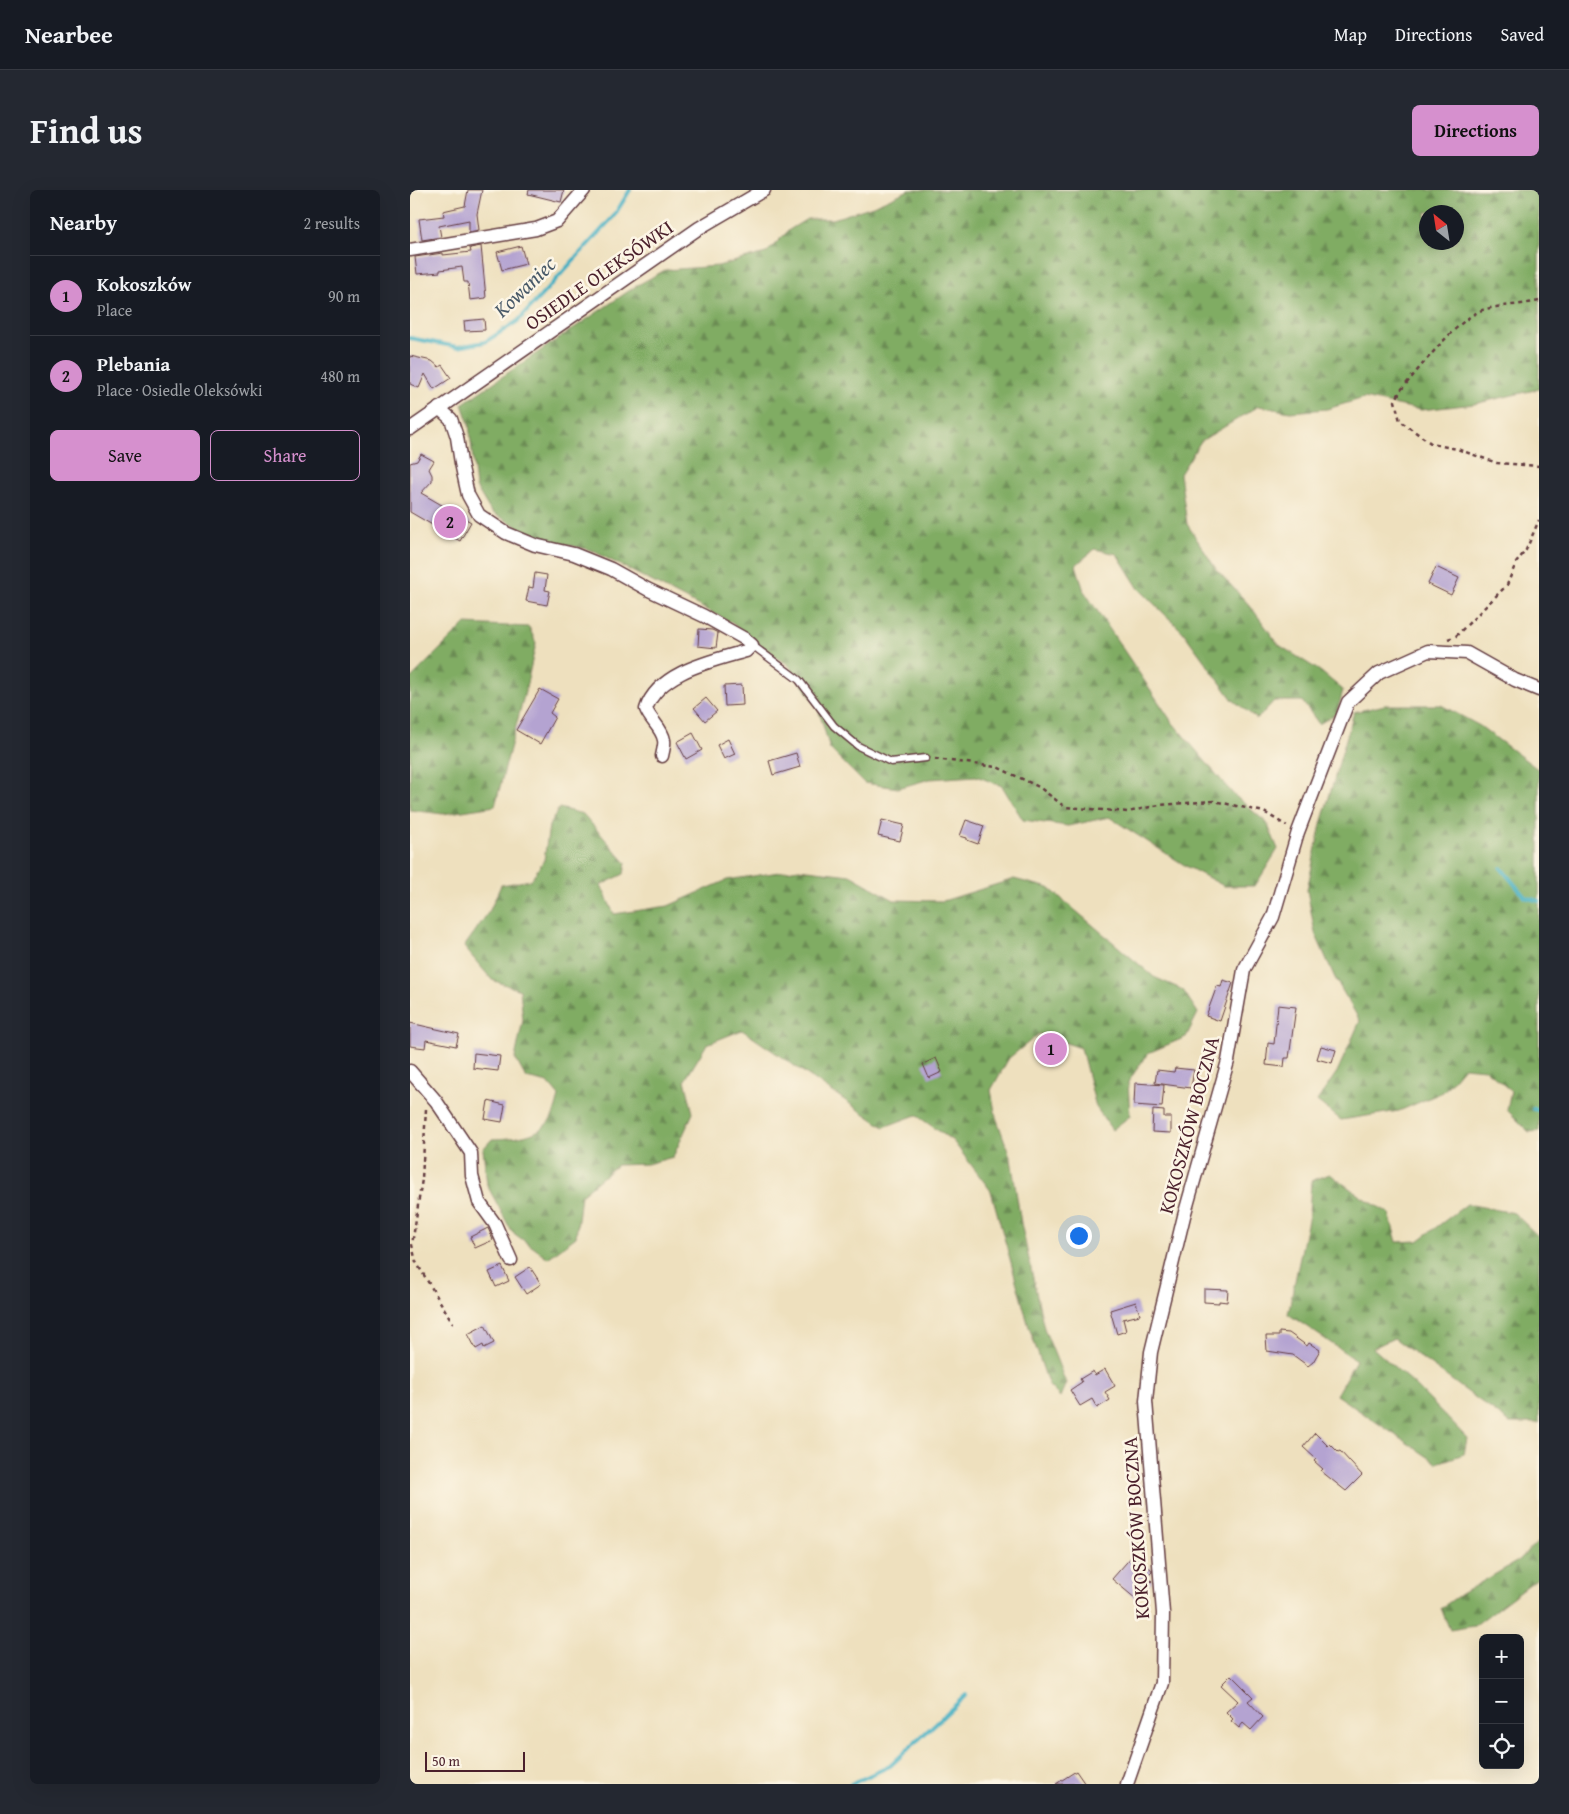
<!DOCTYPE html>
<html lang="en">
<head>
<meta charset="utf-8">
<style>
  :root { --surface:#171b24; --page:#242831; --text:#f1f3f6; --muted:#9ea1a6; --line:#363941; --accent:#d690ce }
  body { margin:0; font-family:"Gentium Book Plus",serif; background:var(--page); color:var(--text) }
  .controls { position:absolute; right:15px; bottom:15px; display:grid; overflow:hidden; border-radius:8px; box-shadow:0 5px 20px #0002 }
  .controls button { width:45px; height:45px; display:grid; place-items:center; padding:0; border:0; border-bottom:1px solid var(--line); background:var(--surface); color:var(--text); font:25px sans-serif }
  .compass { position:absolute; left:1009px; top:15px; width:45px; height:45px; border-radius:50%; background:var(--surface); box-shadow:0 5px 20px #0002; rotate:330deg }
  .scale { position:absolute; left:15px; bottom:12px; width:100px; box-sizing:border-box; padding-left:5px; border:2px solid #4a1f2b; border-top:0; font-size:14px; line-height:18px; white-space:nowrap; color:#4a1f2b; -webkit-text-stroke:4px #fcf5e5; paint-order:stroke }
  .you { position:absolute; left:668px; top:1045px; width:18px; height:18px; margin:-12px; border:4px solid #fff; border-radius:50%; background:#1a73e8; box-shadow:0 0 0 8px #1a73e833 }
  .badge { display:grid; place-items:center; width:32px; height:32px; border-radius:50%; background:var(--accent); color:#111; font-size:16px; font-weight:700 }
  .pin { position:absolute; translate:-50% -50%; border:2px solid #fff; box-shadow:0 1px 5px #0006 }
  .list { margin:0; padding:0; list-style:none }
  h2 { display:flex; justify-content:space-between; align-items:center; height:65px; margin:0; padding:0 20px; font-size:21px }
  h2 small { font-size:16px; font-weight:400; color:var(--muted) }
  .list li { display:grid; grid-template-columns:32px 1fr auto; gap:15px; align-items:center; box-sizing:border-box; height:80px; padding:0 20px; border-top:1px solid var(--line) }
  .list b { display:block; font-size:19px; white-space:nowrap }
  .list p { margin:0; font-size:16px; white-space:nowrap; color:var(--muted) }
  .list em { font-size:16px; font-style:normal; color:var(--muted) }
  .actions { display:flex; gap:10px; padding:15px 20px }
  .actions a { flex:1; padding:11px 0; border:1px solid var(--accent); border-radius:8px; text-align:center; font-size:18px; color:var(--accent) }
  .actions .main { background:var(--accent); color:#111 }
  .icon { flex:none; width:28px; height:28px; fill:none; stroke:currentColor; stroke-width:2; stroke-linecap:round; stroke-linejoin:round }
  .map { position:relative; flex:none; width:1129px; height:1594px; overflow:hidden; border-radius:8px }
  header { display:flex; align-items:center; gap:30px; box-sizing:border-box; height:70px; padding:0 25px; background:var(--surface); border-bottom:1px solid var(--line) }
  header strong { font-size:24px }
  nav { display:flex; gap:28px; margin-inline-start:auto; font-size:18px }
  .intro { display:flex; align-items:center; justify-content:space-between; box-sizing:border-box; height:120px; padding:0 30px }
  h1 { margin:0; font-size:35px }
  .button { padding:12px 22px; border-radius:8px; background:var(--accent); color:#111; font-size:18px; font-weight:700 }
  main { display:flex; gap:30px; padding:0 30px }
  aside { flex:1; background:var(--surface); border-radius:8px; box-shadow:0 5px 20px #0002 }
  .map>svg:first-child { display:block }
  .forest { fill:url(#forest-firs); stroke:#656648; fill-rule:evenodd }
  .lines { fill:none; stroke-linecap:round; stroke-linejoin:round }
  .stream { stroke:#45b0c3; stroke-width:4 }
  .building { fill:#b4a3d1 }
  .service-casing { stroke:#633c41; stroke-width:9 }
  .minor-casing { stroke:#633c41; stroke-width:15 }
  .path { stroke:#633c41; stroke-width:2.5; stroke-dasharray:4 4; stroke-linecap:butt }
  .service { stroke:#fff; stroke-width:6 }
  .minor { stroke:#fff; stroke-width:12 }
  .labels { text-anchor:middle; stroke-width:5; stroke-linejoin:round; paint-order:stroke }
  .street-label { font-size:20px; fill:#4a1f2b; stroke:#fcf5e5 }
  .water-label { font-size:21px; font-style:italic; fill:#485968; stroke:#fcf5e5 }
</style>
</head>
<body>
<header>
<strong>Nearbee</strong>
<nav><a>Map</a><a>Directions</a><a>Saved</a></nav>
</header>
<div class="intro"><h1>Find us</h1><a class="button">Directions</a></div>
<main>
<aside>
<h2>Nearby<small>2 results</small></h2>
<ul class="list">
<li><span class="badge">1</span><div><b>Kokoszków</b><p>Place</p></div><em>90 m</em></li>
<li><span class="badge">2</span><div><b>Plebania</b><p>Place · Osiedle Oleksówki</p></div><em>480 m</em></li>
</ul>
<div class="actions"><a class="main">Save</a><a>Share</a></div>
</aside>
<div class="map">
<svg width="1129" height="1594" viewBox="0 0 1129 1594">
  <defs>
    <pattern id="forest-firs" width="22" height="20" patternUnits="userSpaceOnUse" patternTransform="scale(1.25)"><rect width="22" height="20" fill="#80ac64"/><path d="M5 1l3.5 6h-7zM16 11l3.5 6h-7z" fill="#6b8b53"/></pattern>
  </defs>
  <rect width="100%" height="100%" fill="#fcf5e5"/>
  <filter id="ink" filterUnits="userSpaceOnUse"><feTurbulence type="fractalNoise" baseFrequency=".02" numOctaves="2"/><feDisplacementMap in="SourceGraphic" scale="10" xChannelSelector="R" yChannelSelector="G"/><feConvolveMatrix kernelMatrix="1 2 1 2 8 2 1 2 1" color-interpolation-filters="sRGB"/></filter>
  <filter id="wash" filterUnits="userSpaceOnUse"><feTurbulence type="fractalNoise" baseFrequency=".0096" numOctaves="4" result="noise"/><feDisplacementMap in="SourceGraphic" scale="20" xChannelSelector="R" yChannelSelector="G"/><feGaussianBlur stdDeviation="1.12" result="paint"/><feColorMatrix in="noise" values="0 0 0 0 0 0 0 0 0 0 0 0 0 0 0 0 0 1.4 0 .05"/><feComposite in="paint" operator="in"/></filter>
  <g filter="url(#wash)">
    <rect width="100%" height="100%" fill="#eee0be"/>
    <g class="forest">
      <path d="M499 0H1129V199L1064 214 1011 220 954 208 917 219 880 222 849 216 791 251 770 284 777 334 806 379 841 417 869 455 910 481 933 500 927 523 909 534 892 511H864L847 529 823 510 773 442 729 399 707 364 685 359 666 375 674 401 762 532 823 604 857 633 868 659 845 696H814L776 676 699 627 658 636 613 630 592 596 566 586 520 589 488 598 454 593 420 559 408 518 378 474 354 461 322 433 181 360 130 349 81 322 66 297 59 234 52 214 226 96 255 80 308 76 356 63 379 40 397 29H423L463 16ZM1016 22H1046V52H1016Z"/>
      <polygon points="55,434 119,437 126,453 116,498 85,616 33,624 0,620 0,489"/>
      <polygon points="975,515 1031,515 1070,536 1129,580 1129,941 1119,942 1097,920 1101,901 1075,879 1054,877 1033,902 989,921 931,930 907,911 927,882 950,831 925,788 905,743 897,700 911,634 944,522"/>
      <path d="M149 618 173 624 216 673 214 684 191 695 204 724 258 716 317 690 389 679 440 685 484 710 533 711 604 689 639 698 744 787 773 800 788 823 776 847 738 863 718 892 720 926 702 940 686 917 671 858 629 844 599 868 581 900 586 927 601 969 611 1033 634 1138 656 1193 650 1207 639 1196 619 1137 581 1001 543 951 506 925 474 937 332 840 297 854 275 890 283 923 263 967 237 974 207 975 171 1005 166 1047 138 1068 102 1042 77 995 73 959 82 949C104 948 127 948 141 929 145 923 147 913 149 906L138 893 116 888 105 868 113 830 110 800 82 790 54 757 80 720 91 695 121 690 134 670 139 636Z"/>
      <polygon points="920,984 950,1006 979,1023 987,1052 1008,1051 1057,1014 1104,1023 1129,1047 1129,1233 1100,1233 984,1148 963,1158 1006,1196 1057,1248 1054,1264 1027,1273 926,1205 946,1170 878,1124 899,1025 901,991"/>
      <polygon points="1129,1351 1129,1387 1064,1436 1040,1440 1031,1418 1051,1404 1108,1371"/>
    </g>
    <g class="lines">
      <g class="stream">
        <polyline points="0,148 48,157 75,152 108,131 204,26 220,0"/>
        <polyline points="1091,678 1115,707 1129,711"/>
        <polyline points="1123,919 1129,920"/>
        <polyline points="441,1594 480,1576 556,1505"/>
      </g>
    </g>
    <g id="blocks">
      <g class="building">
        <polygon points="58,0 72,0 67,24 69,40 59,42 59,30 29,36 31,47 12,50 9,29 34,26 33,21 55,16"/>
        <polygon points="119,0 154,0 151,12 118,4"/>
        <polygon points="71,56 76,108 60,110 58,92 54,92 52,77 30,80 30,82 7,84 5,67 33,63 33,65 61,62 60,58"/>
        <polygon points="111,56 116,74 92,80 87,62"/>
        <polygon points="74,129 75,140 55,141 54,131"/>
        <polygon points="0,166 22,171 29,177 32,175 41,188 24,199 15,184 9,198 0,194"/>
        <polygon points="11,264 24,271 19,279 22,285 22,291 11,303 61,332 50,351 0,322 0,273 7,271"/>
        <polygon points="1026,377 1049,388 1041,405 1018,394"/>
        <polygon points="125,383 137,385 135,400 140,401 137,415 116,411 119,397 123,398"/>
        <polygon points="289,439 302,440 308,443 306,458 288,456"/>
        <polygon points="332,495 333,515 315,516 314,496"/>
        <polygon points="130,499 148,509 140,523 145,527 130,554 106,540"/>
        <polygon points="296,508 307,521 295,531 284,518"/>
        <polygon points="283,543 292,560 276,569 267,552"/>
        <polygon points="318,549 325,564 314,569 307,555"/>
        <polygon points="386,563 390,577 363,585 359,571"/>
        <polygon points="472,630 494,635 490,651 468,646"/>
        <polygon points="556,630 574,636 568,654 557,650 557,648 550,646"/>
        <polygon points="813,790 823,793 810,831 796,826 807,796 811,797"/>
        <polygon points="868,815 886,817 879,868 875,868 874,877 856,875 858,853 864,854"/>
        <polygon points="0,833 49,844 46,856 16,850 15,858 0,856"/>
        <polygon points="911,856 926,860 922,873 907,869"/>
        <polygon points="64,863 90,866 88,881 63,878"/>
        <polygon points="526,868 532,882 519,888 513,874"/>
        <polygon points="765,878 784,880 781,898 745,893 747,880 764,882"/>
        <polygon points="725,893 754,895 752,917 724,915"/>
        <polygon points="78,911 95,915 92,932 75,929"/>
        <polygon points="743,920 754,921 754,927 761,927 761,943 742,942"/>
        <polygon points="78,1038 83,1050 65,1058 60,1047"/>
        <polygon points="92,1076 99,1091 86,1097 79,1082"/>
        <polygon points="120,1077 131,1094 116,1104 105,1087"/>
        <polygon points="794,1099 818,1100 817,1112 809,1111 809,1113 794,1112"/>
        <polygon points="726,1112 730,1125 713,1129 716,1141 707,1144 700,1120"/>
        <polygon points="75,1135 84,1153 74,1158 73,1155 66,1159 58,1144"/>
        <polygon points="869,1142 879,1143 897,1156 899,1153 910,1160 903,1172 898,1176 883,1165 857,1161 856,1146 869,1146"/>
        <polygon points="695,1179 705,1196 695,1202 700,1210 687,1218 682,1209 670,1216 660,1200 672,1192 670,1189 683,1181 685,1185"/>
        <polygon points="905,1243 918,1256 920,1254 928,1262 930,1261 952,1285 936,1301 911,1281 913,1279 904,1271 906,1269 893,1257"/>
        <polygon points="724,1364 741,1379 742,1381 737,1386 742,1391 726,1409 702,1389"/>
        <polygon points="821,1485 843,1507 838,1511 853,1527 841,1540 833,1533 829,1538 821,1531 823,1529 816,1522 828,1511 811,1495"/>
        <polygon points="666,1581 675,1594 646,1594"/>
      </g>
    </g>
  </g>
  <g filter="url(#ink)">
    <use href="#blocks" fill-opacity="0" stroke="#633c41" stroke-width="1"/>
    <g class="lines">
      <defs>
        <polyline id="service" points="342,455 389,490 424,536 448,556 481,572 516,568"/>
        <g id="minor">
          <polyline points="0,60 126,39 147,31 174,0"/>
          <path d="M29 218 41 229 47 247 51 273 58 305 69 325 96 343 125 355 164 364 201 379 237 399 294 426 335 449 342 455 336 461C302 471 248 482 236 519 240 530 252 538 254 550 255 554 253 561 252 566"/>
          <polyline points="0,239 289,38 354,0"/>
          <polyline points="0,881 26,911 61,963 62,986 69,1012 85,1034 101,1070"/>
          <polyline points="717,1594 752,1493 753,1423 736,1211 741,1162 774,1026 818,871 834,780 863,727 888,642 938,512 969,483 1018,461 1057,463 1105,490 1129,500"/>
        </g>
      </defs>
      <use href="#service" class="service-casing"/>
      <use href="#minor" class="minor-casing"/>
      <g class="path">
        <path d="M1129 111C1111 115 1093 115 1076 119 1051 124 1009 179 991 200L985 211 990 231 1022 254 1047 259 1087 273 1129 276"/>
        <polyline points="1038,449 1046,446 1097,395 1106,373 1116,360 1129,330"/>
        <polyline points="525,569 587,577 629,597 655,617 718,622 749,615 804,611 854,622 877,636"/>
        <polyline points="16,919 12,989 2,1055 6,1072 43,1133"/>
      </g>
      <use href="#service" class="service"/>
      <use href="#minor" class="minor"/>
    </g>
  </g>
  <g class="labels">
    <g class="street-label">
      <text transform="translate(189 85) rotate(-35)" y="7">OSIEDLE OLEKSÓWKI</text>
      <text transform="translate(779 935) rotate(-75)" y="7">KOKOSZKÓW BOCZNA</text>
      <text transform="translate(726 1338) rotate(-94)" y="7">KOKOSZKÓW BOCZNA</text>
    </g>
    <g class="water-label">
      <text transform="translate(115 97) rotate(-44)" y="7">Kowaniec</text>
    </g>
  </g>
</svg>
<div class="controls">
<button>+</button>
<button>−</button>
<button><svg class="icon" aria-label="locate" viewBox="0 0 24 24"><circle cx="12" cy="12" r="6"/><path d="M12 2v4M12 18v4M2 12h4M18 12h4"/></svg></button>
</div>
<svg class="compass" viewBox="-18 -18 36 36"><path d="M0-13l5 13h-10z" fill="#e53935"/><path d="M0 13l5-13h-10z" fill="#9ea1a6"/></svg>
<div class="scale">50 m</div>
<div class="you"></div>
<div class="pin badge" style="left:641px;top:859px">1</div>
<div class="pin badge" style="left:40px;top:332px">2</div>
</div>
</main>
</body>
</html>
